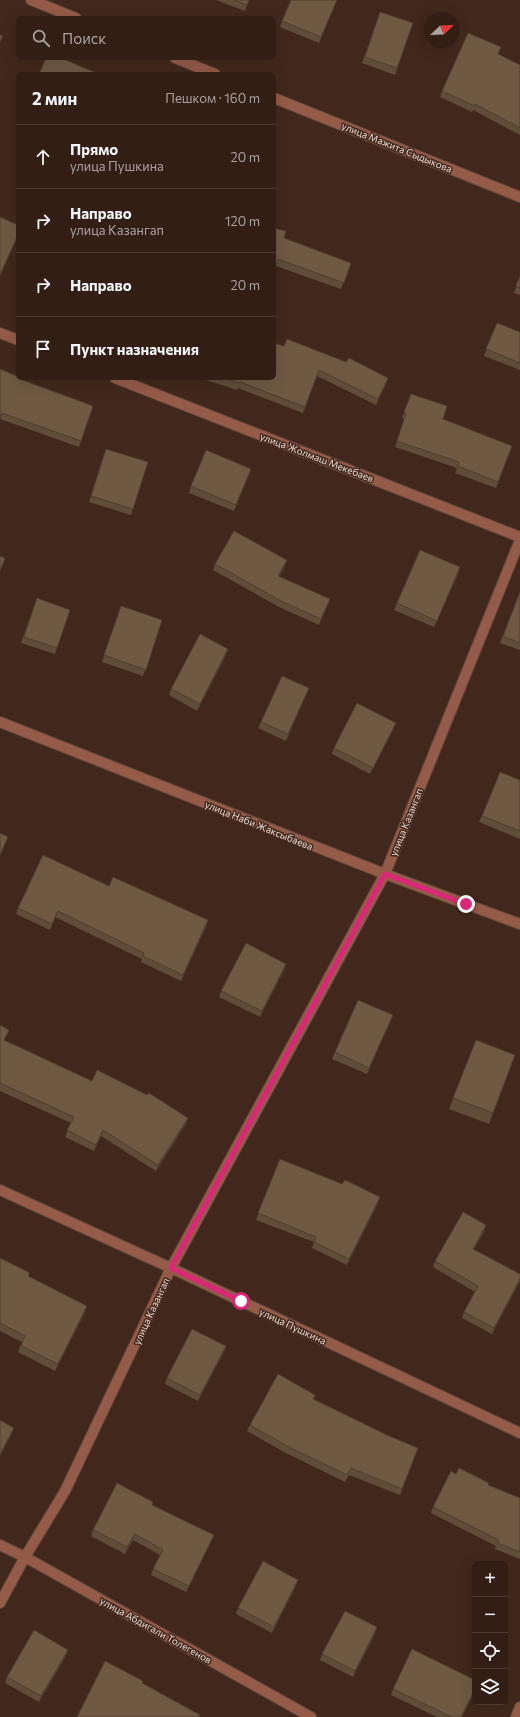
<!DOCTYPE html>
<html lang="ru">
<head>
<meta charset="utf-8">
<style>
  :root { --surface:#321e15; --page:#3a271e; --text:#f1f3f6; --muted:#a8a2a0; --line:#4d3c34 }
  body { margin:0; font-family:Commissioner,sans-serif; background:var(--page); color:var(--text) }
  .controls { position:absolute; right:12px; bottom:12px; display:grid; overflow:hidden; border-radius:6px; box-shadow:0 4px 16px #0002 }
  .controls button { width:36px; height:36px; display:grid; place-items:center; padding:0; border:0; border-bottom:1px solid var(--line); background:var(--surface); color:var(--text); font:20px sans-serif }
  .compass { position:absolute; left:424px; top:12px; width:36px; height:36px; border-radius:50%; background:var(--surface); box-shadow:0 4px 16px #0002; rotate:67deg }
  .stop { position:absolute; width:12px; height:12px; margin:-9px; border:3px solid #db2777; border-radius:50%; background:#fff }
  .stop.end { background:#db2777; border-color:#fff; box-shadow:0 1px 4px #0008 }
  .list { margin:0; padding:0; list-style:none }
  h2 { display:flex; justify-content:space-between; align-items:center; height:52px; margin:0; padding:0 16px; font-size:17px }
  h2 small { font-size:13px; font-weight:400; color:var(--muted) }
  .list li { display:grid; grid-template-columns:26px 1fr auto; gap:12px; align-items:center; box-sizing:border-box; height:64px; padding:0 16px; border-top:1px solid var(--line) }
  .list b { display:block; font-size:15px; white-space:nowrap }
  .list p { margin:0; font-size:13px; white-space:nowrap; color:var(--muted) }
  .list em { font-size:13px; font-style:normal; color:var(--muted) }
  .icon { flex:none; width:22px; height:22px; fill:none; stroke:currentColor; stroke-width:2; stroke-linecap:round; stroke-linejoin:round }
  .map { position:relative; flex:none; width:520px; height:1717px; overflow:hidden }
  .search { position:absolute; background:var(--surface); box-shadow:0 4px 16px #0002; left:16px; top:16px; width:260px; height:44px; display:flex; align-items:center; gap:10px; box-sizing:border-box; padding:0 14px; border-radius:6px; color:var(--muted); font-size:15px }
  .panel { position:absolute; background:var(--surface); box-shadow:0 4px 16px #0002; left:16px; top:72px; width:260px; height:308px; border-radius:6px }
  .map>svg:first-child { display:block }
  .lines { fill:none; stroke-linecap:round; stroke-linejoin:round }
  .minor-casing { stroke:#5d4439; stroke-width:12 }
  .minor { stroke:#945b48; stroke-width:10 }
  .wall { fill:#5f4d3a }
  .shaded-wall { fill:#4e3e2f }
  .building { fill:#6f5943; stroke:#4e3e2f }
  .route { stroke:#db2777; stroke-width:5 }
  .labels { text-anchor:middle; stroke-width:3; stroke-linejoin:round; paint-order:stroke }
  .street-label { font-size:10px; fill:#ead9d1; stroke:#42281c }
</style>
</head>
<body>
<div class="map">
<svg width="520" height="1717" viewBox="0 0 520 1717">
  <rect width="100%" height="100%" fill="#42281c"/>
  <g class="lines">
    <defs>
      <g id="minor">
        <polyline points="31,0 76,18"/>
        <polyline points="175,58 215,74"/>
        <polyline points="274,98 520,197"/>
        <polyline points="0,333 18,340"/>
        <polyline points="115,378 520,537"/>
        <polyline points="0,722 385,874 520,924"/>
        <polyline points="0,1190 171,1268 520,1433"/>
        <polyline points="0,1545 25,1557 311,1717"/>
        <polyline points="0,1603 25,1557 65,1491 171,1268 385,874 520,540"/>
        <polyline points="516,1717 520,1707"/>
      </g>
    </defs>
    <use href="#minor" class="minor-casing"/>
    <use href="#minor" class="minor"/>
  </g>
  <g class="wall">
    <polygon points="216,0 249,0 245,11"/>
    <polygon points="337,0 319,43 280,27 282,21"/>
    <polygon points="380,12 413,23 395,75 362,63"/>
    <polygon points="498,54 520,65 520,135 473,110 472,112 440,97 442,91"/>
    <polygon points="284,238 351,263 341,289 276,266"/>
    <polygon points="520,276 520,295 514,293"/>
    <polygon points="497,323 520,332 520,370 484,356"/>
    <polygon points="284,346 346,362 388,378 386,384 376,405 317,376 303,413 238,388 237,390 200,378 274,378"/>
    <polygon points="17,378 93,406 79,447 0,419"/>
    <polygon points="411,394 443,419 512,446 496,488 455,473 457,468 395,447 404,419 402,418"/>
    <polygon points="104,455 133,509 131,515 89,502"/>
    <polygon points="251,469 234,511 189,493 191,486"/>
    <polygon points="215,564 285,566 279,577 330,599 319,625 279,607 213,570"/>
    <polygon points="458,574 434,627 394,610 397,603"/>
    <polygon points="520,592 520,650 500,643"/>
    <polygon points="37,598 70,610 55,654 21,643"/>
    <polygon points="121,606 162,620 143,676 102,662"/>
    <polygon points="226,655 197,711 169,695 171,689"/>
    <polygon points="309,688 286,741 258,728 261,722"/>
    <polygon points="393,730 370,774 332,754 334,748"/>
    <polygon points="520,780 520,839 479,822 482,816"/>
    <polygon points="109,886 208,920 206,927 181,981 141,962 142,959 55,917 50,930 16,914 18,908"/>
    <polygon points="286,964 284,970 260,1017 219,997 221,991"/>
    <polygon points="390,1022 367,1074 332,1059 335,1052"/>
    <polygon points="0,1025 9,1030 4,1041 186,1124 156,1171 101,1136 94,1151 65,1137 71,1123 0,1091"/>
    <polygon points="476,1040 515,1055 489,1124 449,1109"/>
    <polygon points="280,1159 378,1203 347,1265 312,1248 314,1242 256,1220"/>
    <polygon points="486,1225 484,1232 474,1249 520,1281 492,1334 462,1318 464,1312 475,1292 433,1267 435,1261"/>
    <polygon points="0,1258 30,1273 28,1276 85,1312 55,1371 18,1352 22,1342 0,1331"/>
    <polygon points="226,1346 224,1352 198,1401 165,1384 167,1378"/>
    <polygon points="315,1395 314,1399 389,1436 418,1448 400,1495 349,1475 345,1482 284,1452 247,1431 250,1425"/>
    <polygon points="456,1474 489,1485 520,1498 520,1559 495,1549 496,1546 431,1513 433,1507"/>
    <polygon points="153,1502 152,1505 211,1542 186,1592 151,1575 153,1569 160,1555 133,1540 125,1554 91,1536 93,1530"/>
    <polygon points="296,1586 272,1633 236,1614 238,1608"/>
    <polygon points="375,1634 353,1677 320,1660 322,1654"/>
    <polygon points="66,1656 39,1702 5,1683 7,1677"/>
    <polygon points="475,1680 475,1690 462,1717 437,1717 391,1695 393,1689"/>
  </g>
  <g class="shaded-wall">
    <polygon points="18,235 18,236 0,276 0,275"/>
    <polygon points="388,378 386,384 376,405 378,399"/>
    <polygon points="287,560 285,566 276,582 278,576"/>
    <polygon points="460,567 458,574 434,627 437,621"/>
    <polygon points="330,599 328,605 319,625 321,619"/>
    <polygon points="228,649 226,655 197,711 200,704"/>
    <polygon points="309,688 306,695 286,741 288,734"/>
    <polygon points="396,723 393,730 370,774 373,768"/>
    <polygon points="208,920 206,927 181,981 183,975"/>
    <polygon points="286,964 284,970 260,1017 262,1011"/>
    <polygon points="393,1015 390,1022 367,1074 369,1068"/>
    <polygon points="188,1118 186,1124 156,1171 158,1165"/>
    <polygon points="103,1130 101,1136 94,1151 96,1145"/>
    <polygon points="380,1197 378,1203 347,1265 349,1259"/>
    <polygon points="486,1225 484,1232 470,1255 473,1249"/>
    <polygon points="520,1279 520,1280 492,1334 494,1328"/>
    <polygon points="87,1306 85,1312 55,1371 58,1364"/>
    <polygon points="226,1346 224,1352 198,1401 200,1395"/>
    <polygon points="14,1428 12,1434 0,1456 0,1454"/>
    <polygon points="135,1534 133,1540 125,1554 127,1547"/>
    <polygon points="214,1535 211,1542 186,1592 189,1586"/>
    <polygon points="298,1580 296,1586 272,1633 274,1627"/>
    <polygon points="377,1627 375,1634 353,1677 355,1671"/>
    <polygon points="68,1650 66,1656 39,1702 41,1696"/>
    <polygon points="475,1689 475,1690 462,1717 461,1717"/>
  </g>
  <g class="building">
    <polygon points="234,0 249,0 247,5"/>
    <polygon points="291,0 337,0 321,37 282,21"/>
    <polygon points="380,12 413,23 397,68 365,57"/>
    <polygon points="468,33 501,47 498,54 520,65 520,128 475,104 475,106 442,91"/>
    <polygon points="0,35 3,36 0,42"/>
    <polygon points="46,58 61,58 87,69 100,74 39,74"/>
    <polygon points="0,217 18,225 18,235 0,275"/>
    <polygon points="274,228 286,231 284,238 351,263 344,283 278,259 274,274"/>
    <polygon points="520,276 520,288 516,286"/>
    <polygon points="497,323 520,332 520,363 486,349"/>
    <polygon points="287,339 346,362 349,358 388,378 378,399 319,370 305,407 240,382 240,383 222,378 274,378 274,343 284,346"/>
    <polygon points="0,369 17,376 17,378 93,406 81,441 2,413 0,419"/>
    <polygon points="411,394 447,406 443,419 512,446 498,482 458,466 459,462 397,441 406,413 404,412"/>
    <polygon points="106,449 148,462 133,509 91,496"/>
    <polygon points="206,450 251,469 236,505 191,486"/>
    <polygon points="234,531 287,560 278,576 330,599 321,619 281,601 215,564"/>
    <polygon points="420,550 460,567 437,621 397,603"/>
    <polygon points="0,556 5,558 0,571"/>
    <polygon points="520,592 520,643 503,636"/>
    <polygon points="37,598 70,610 57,648 24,637"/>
    <polygon points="121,606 162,620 146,670 104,655"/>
    <polygon points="200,634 228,649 200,704 171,689"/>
    <polygon points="282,676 309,688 288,734 261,722"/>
    <polygon points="357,703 396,723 373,768 334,748"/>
    <polygon points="500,772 520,780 520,831 482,816"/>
    <polygon points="0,833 8,837 0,855"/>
    <polygon points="43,855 109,886 113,877 208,920 183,975 143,956 144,953 58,911 52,924 18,908"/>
    <polygon points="246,943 286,964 262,1011 221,991"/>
    <polygon points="358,1000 393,1015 369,1068 335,1052"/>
    <polygon points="0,1025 9,1030 4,1040 92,1081 97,1070 147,1095 149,1093 188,1118 158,1165 103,1130 96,1145 67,1130 74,1117 0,1083"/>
    <polygon points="476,1040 515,1055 493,1113 453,1098"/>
    <polygon points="280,1159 342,1184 345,1180 380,1197 349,1259 314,1242 316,1237 258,1213"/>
    <polygon points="463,1212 486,1225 473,1249 520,1274 520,1279 494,1328 464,1312 478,1286 435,1261"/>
    <polygon points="0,1258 30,1273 28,1276 87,1306 58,1364 21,1346 25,1336 0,1323"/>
    <polygon points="192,1329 226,1346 200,1395 167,1378"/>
    <polygon points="278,1374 315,1395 313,1399 389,1436 418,1448 402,1489 351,1468 347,1475 287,1446 250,1425"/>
    <polygon points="0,1420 14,1428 0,1454"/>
    <polygon points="459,1468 489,1483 488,1485 520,1498 520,1552 498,1543 499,1540 433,1507 451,1471 456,1474"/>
    <polygon points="117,1483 153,1502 152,1505 214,1535 189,1586 153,1569 163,1550 135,1534 127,1547 93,1530"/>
    <polygon points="263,1561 298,1580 274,1627 238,1608"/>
    <polygon points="345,1611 377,1627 355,1671 322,1654"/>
    <polygon points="34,1630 68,1650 41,1696 7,1677"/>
    <polygon points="412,1649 475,1680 475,1689 461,1717 452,1717 393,1689"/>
    <polygon points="105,1661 143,1681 142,1683 200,1715 199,1717 77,1717"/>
  </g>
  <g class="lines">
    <polyline class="route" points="241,1301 171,1268 385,874 466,904"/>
  </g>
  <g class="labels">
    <g class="street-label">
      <text transform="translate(397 147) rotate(22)" y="4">улица Мажита Сыдыкова</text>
      <text transform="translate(317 457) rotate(21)" y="4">улица Жолмаш Мекебаев</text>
      <text transform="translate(406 822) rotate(-68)" y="4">улица Казангап</text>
      <text transform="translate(259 825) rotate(22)" y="4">улица Наби Жаксыбаева</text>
      <text transform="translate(151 1311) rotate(-65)" y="4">улица Казангап</text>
      <text transform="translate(293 1326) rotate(25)" y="4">улица Пушкина</text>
      <text transform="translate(156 1630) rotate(29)" y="4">улица Абдигали Толегенов</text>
    </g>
  </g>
</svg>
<div class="controls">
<button>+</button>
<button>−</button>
<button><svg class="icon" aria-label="locate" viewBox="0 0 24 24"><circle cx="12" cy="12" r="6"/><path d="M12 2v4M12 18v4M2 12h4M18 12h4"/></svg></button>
<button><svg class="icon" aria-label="layers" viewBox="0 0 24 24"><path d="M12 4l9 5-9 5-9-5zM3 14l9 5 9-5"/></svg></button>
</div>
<svg class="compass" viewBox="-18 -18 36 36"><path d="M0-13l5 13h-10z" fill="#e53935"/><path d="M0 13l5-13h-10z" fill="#a8a2a0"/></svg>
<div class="stop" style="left:241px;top:1301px"></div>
<div class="stop end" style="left:466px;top:904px"></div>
<div class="search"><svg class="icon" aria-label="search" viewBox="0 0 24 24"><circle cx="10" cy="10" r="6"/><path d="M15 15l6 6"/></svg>Поиск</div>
<section class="panel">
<h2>2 мин<small>Пешком · 160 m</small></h2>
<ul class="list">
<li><svg class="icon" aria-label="ahead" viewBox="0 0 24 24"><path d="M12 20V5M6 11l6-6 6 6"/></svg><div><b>Прямо</b><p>улица Пушкина</p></div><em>20 m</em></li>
<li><svg class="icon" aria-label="right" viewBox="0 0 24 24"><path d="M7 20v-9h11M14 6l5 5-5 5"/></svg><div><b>Направо</b><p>улица Казангап</p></div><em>120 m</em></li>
<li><svg class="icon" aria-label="right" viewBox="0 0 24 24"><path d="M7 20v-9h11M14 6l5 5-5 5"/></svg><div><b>Направо</b></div><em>20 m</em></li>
<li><svg class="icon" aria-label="arrive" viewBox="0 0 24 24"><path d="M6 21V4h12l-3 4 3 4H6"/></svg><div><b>Пункт назначения</b></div></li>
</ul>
</section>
</div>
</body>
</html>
